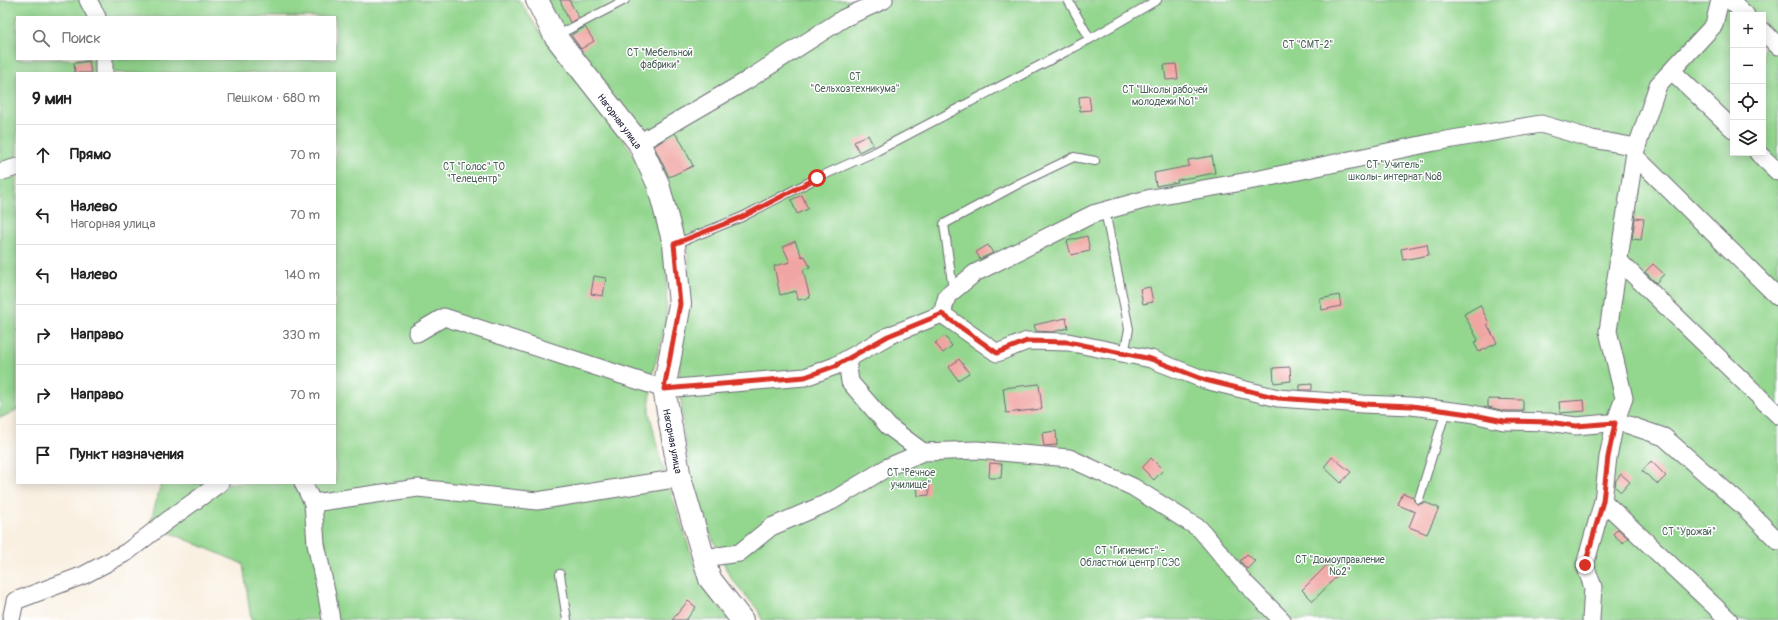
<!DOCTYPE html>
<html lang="ru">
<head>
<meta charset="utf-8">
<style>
  :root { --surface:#fff; --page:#f6f6f6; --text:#222; --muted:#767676; --line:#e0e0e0 }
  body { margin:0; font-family:Pangolin,sans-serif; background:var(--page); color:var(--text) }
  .controls { position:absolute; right:12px; top:12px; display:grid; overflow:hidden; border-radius:0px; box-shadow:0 2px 10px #0003 }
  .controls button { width:36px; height:36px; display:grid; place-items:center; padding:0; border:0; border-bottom:1px solid var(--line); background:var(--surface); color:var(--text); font:20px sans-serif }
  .stop { position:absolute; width:12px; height:12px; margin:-9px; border:3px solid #d93025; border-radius:50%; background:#fff }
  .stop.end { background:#d93025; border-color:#fff; box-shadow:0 1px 4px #0008 }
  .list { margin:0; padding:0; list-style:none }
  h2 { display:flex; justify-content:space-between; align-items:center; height:52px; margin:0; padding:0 16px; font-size:17px }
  h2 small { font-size:13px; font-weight:400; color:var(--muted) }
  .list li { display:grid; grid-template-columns:26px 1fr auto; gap:12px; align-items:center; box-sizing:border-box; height:60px; padding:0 16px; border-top:1px solid var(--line) }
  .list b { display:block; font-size:15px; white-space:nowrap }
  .list p { margin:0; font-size:13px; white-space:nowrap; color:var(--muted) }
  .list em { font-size:13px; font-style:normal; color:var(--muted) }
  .icon { flex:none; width:22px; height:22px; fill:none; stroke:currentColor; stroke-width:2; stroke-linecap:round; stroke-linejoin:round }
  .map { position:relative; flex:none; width:1778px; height:620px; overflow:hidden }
  .search { position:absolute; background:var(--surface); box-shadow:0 2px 10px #0003; left:16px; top:16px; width:320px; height:44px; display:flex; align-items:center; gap:10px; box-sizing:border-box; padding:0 14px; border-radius:0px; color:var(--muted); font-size:15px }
  .panel { position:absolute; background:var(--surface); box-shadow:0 2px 10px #0003; left:16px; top:72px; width:320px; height:412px; border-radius:0px }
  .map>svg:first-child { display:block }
  .green { fill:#93d68e; stroke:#5a7c64; fill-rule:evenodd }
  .building { fill:#f0a5a2 }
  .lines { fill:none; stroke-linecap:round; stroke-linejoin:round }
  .lane-casing { stroke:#6d6a75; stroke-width:10 }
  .street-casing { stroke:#6d6a75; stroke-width:19 }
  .secondary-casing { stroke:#6d6a75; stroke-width:24 }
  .lane { stroke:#fff; stroke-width:8 }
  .street { stroke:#fff; stroke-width:17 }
  .secondary { stroke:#fff; stroke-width:22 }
  .route { stroke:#d93025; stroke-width:5 }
  .labels { text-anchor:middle; stroke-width:3; stroke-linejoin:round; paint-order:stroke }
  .park-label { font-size:10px; fill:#4a6158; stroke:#fff }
  .street-label { font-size:10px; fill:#22223b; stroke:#fff }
</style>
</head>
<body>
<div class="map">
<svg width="1778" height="620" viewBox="0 0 1778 620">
  <rect width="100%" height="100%" fill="#fff"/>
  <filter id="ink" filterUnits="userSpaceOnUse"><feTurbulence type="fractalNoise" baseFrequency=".025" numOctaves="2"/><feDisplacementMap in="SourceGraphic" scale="8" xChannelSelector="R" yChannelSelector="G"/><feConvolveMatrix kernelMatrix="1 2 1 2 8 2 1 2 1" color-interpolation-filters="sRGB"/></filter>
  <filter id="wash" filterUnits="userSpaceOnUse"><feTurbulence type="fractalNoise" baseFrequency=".012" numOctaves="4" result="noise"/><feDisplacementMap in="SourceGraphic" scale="16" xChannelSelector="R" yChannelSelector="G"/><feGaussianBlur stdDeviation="0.9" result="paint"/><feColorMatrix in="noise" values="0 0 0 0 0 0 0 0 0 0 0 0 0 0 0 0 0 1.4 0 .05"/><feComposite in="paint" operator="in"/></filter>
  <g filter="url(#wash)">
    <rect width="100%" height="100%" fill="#f9f0e1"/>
    <g class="green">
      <path d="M0 0H519L539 31 631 150 642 172 660 216 667 278 666 323 652 375 649 411 659 455 697 572 729 620H251L243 564 150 524 161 483H335V73H17V410L0 418ZM17 17H335V59H17Z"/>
      <path d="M546 0H1778V620H762L758 610 730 577 695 500 683 430 679 363 687 293 689 261 685 235 660 170 567 37ZM1733 15H1763V153H1733Z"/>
    </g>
    <g id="blocks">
      <g class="building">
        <polygon points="560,0 569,0 579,18 570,23"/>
        <polygon points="585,27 594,41 581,49 571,35"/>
        <polygon points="89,61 91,73 75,73 74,63"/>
        <polygon points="1176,64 1178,79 1166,80 1164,65"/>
        <polygon points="1089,96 1091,110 1080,111 1079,97"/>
        <polygon points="675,133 683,145 693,166 669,177 654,146"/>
        <polygon points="868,135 873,145 859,152 854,142"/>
        <polygon points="1212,156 1215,173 1177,180 1178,182 1156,186 1154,173 1189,166 1188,160"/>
        <polygon points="802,195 808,209 797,214 791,200"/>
        <polygon points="1635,218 1644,219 1641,240 1632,239"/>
        <polygon points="1087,236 1090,251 1071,255 1067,241"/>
        <polygon points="795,241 802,257 805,256 810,267 803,270 810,298 798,300 796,291 780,295 774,266 790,262 783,247"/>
        <polygon points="1427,244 1429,255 1403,260 1401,249"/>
        <polygon points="988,245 993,253 980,259 976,252"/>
        <polygon points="1653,264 1664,274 1656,283 1645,272"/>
        <polygon points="594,276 606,278 603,296 591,294"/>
        <polygon points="1150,287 1153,302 1143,304 1140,289"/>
        <polygon points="1339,295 1341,306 1322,310 1320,299"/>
        <polygon points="1480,305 1489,323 1487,324 1497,343 1479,352 1474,343 1478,340 1464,314"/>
        <polygon points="1066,318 1068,328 1052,332 1036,331 1034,325"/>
        <polygon points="945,336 952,346 943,353 935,343"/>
        <polygon points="959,359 969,373 958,380 949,367"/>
        <polygon points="1290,367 1291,381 1274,383 1273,368"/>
        <polygon points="1039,384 1042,409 1006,413 1003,388"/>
        <polygon points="1312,384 1312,390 1300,390 1300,385"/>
        <polygon points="1488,399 1523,400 1523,411 1505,411 1488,407"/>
        <polygon points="1584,400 1585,411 1560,413 1559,402"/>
        <polygon points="1056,431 1057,445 1044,446 1042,433"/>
        <polygon points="1332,457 1351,472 1341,483 1324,467"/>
        <polygon points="1151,458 1163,470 1154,480 1142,468"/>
        <polygon points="1651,461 1666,476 1658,484 1642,471"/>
        <polygon points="990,463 1002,464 1001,478 989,478"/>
        <polygon points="1621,474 1630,482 1621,492 1615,487 1616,480"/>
        <polygon points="929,481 929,495 918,496 917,482"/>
        <polygon points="1403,493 1413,497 1414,501 1417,504 1421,504 1424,502 1439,508 1427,534 1409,527 1415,512 1398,505"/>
        <polygon points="1618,529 1628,538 1623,543 1613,534"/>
        <polygon points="1247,554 1255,561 1247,569 1240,561"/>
        <polygon points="1328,564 1339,574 1313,601 1302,590"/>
        <polygon points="688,601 696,607 686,620 672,620"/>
      </g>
    </g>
  </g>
  <g filter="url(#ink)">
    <use href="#blocks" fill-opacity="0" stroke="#6d6a75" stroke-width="1"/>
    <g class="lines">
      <defs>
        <g id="lane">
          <polyline points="1068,0 1090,39"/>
          <polyline points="556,36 625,0"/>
          <polyline points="1105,211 1129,329 1124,354"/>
          <polyline points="675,244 742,217 817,178 875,152 1090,39 1157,0"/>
          <polyline points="953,290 944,224 1020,183 1074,157 1095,161"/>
          <polyline points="1419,499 1446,410"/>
          <polyline points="560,574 567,620"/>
        </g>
        <g id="street">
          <polyline points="88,0 97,17"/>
          <polyline points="1720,0 1714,25 1658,85 1635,152 1608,331 1624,398 1615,423 1608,457 1603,501 1729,620"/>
          <polyline points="1730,0 1746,15"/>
          <polyline points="1763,31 1778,46"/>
          <polyline points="1672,71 1733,129"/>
          <polyline points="104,73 104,59"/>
          <polyline points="639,143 746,81 844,18 884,0"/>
          <polyline points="1758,153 1778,172"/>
          <polyline points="1635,156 1778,297"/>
          <polyline points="0,172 17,167"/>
          <polyline points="1618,260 1778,415"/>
          <polyline points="942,314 947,296 975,273 1093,214 1151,198 1260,179 1435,142 1541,124 1592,139 1637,147"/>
          <polyline points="417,333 444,317 664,389 805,377 835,366 888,336 942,314 997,353 1027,341 1068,342 1151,359 1205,380 1278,398 1362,404 1411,406 1469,413 1504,421 1549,422 1576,426 1620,422 1664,437 1744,507 1778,541"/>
          <polyline points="847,359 850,382 888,426 923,452 977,450 1069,458 1133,487 1200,529 1245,583 1282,620"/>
          <polyline points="303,483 313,503 316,544 327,596 331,620"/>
          <polyline points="313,503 418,488 537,501 680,478"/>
          <polyline points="704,558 739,553 771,527 832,501 888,467 923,452"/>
          <polyline points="11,620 15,601 84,575 127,552 167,521 220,483"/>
          <polyline points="1591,620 1593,587 1585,565 1603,501"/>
        </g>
        <polyline id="secondary" points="537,0 555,36 639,143 658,184 674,244 680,304 664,389 680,478 710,579 742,620"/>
      </defs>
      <use href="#lane" class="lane-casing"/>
      <use href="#street" class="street-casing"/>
      <use href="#secondary" class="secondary-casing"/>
      <use href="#lane" class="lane"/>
      <use href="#street" class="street"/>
      <use href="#secondary" class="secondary"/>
    </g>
  </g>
  <g class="lines" filter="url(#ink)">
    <polyline class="route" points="817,178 742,217 674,244 680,304 664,389 805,377 835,366 888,336 942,314 997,353 1027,341 1068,342 1151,359 1205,380 1278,398 1362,404 1412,406 1469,414 1504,421 1549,422 1576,426 1615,423 1608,457 1603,501 1585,565"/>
  </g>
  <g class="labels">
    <g class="park-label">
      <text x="1308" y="48">СТ "СМТ-2"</text>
      <text x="660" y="56">СТ "Мебельной<tspan x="660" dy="12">фабрики"</tspan></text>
      <text x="855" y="80">СТ<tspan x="855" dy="12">"Сельхозтехникума"</tspan></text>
      <text x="1165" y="93">СТ "Школы рабочей<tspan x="1165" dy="12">молодежи №1"</tspan></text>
      <text x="1395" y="168">СТ "Учитель"<tspan x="1395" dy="12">школы- интернат №8</tspan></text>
      <text x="474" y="170">СТ "Голос" ТО<tspan x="474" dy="12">"Телецентр"</tspan></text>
      <text x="911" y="476">СТ "Речное<tspan x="911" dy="12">училище"</tspan></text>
      <text x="1689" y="535">СТ "Урожай"</text>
      <text x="1130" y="554">СТ "Гигиенист" -<tspan x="1130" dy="12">Областной центр ГСЭС</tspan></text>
      <text x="1340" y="563">СТ "Домоуправление<tspan x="1340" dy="12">№2"</tspan></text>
    </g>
    <g class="street-label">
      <text transform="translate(620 121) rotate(53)" y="4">Нагорная улица</text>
      <text transform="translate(673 441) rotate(79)" y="4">Нагорная улица</text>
    </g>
  </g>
</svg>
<div class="controls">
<button>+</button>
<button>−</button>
<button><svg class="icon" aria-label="locate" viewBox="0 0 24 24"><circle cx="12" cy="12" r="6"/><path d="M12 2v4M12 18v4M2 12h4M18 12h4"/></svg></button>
<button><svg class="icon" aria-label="layers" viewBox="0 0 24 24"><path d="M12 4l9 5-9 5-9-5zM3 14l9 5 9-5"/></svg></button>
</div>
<div class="stop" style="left:817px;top:178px"></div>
<div class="stop end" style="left:1585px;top:565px"></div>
<div class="search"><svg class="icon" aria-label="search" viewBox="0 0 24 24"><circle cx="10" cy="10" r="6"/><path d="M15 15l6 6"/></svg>Поиск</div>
<section class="panel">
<h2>9 мин<small>Пешком · 680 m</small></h2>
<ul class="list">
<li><svg class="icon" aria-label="ahead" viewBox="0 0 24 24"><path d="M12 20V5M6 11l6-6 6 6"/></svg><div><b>Прямо</b></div><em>70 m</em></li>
<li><svg class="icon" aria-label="left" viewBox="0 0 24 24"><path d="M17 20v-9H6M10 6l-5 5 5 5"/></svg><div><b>Налево</b><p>Нагорная улица</p></div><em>70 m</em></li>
<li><svg class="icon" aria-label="left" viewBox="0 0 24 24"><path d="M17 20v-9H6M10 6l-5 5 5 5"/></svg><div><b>Налево</b></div><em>140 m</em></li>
<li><svg class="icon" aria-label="right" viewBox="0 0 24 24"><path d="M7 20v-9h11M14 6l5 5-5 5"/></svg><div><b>Направо</b></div><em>330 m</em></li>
<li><svg class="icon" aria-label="right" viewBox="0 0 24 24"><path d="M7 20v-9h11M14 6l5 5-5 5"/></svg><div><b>Направо</b></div><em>70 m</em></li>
<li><svg class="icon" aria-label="arrive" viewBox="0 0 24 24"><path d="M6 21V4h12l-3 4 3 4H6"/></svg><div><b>Пункт назначения</b></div></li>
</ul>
</section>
</div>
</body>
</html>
